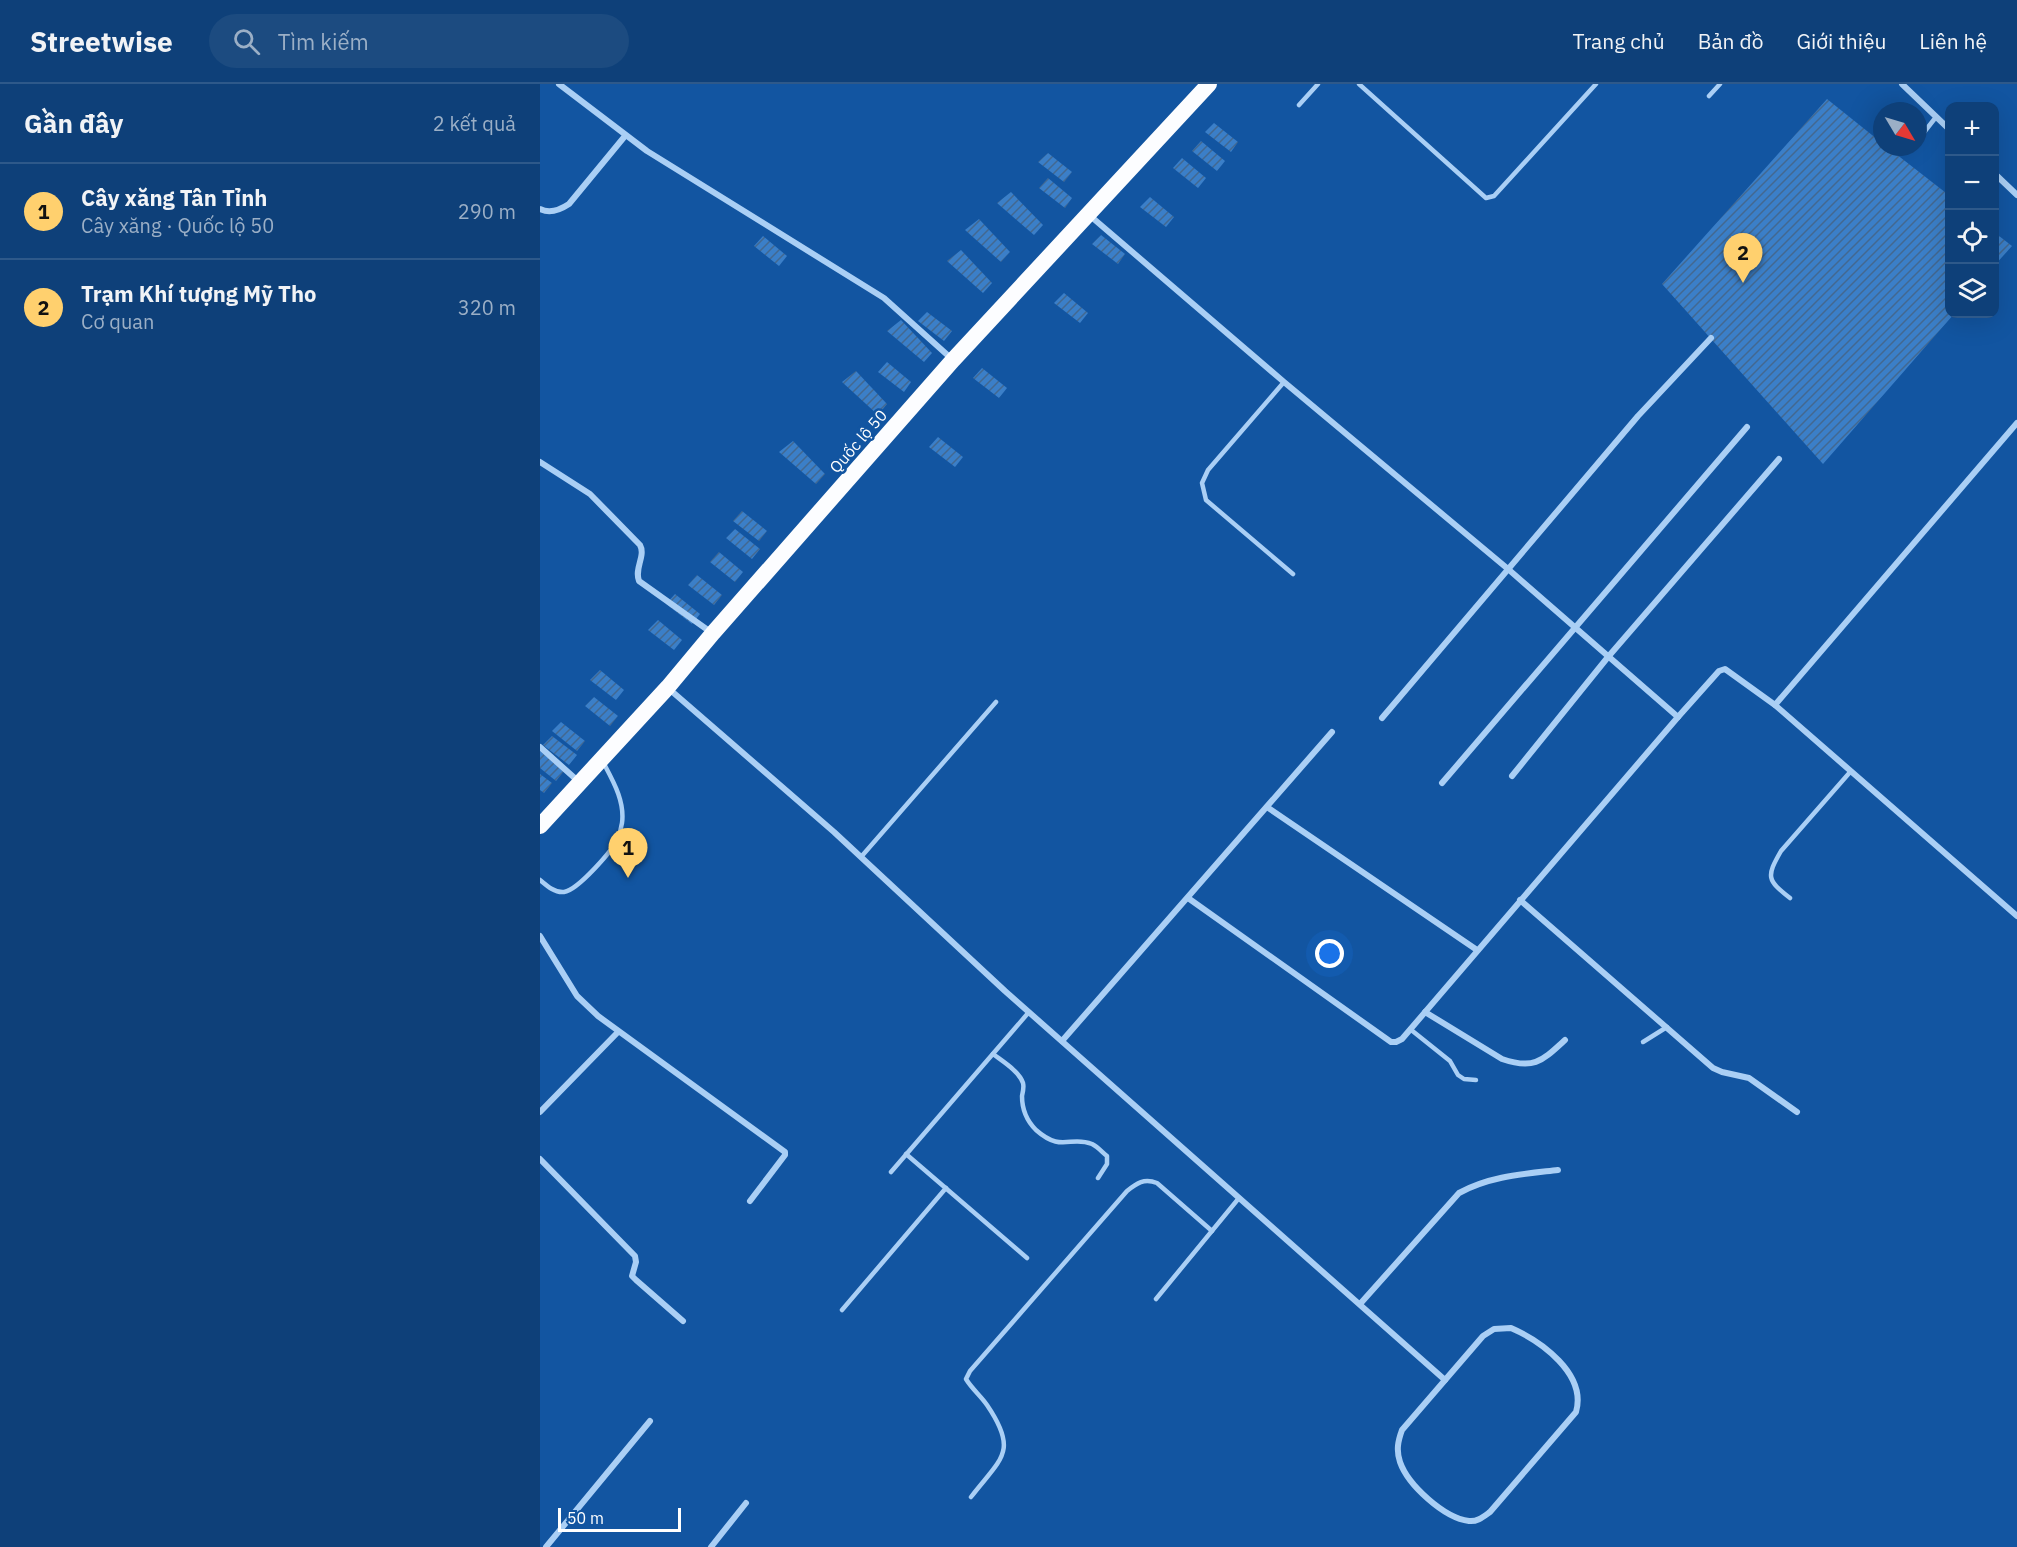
<!DOCTYPE html>
<html lang="vi">
<head>
<meta charset="utf-8">
<style>
  :root { --surface:#0e4079; --page:#1c4b80; --text:#f1f3f6; --muted:#9bafc6; --line:#2e598a; --accent:#ffd06e }
  body { margin:0; font-family:"IBM Plex Sans",sans-serif; background:var(--page); color:var(--text) }
  .controls { position:absolute; right:18px; top:18px; display:grid; overflow:hidden; border-radius:12px; box-shadow:0 6px 24px #0002 }
  .controls button { width:54px; height:54px; display:grid; place-items:center; padding:0; border:0; border-bottom:2px solid var(--line); background:var(--surface); color:var(--text); font:30px sans-serif }
  .compass { position:absolute; left:1333px; top:18px; width:54px; height:54px; border-radius:50%; background:var(--surface); box-shadow:0 6px 24px #0002; rotate:128deg }
  .scale { position:absolute; left:18px; bottom:15px; width:123px; box-sizing:border-box; padding-left:6px; border:3px solid #fff; border-top:0; font-size:16px; line-height:21px; white-space:nowrap; color:#fff; -webkit-text-stroke:4px #1255a1; paint-order:stroke }
  .you { position:absolute; left:790px; top:870px; width:21px; height:21px; margin:-15px; border:4px solid #fff; border-radius:50%; background:#1a73e8; box-shadow:0 0 0 9px #1a73e833 }
  .badge { display:grid; place-items:center; width:39px; height:39px; border-radius:50%; background:var(--accent); color:#111; font-size:20px; font-weight:700 }
  .pin { position:absolute; translate:-50% -50px; filter:drop-shadow(0 2px 3px #0008) }
  .pin::after { content:''; position:absolute; top:32px; width:21px; height:18px; background:inherit; clip-path:polygon(0 0,100% 0,50% 100%) }
  .list { margin:0; padding:0; list-style:none }
  h2 { display:flex; justify-content:space-between; align-items:center; height:78px; margin:0; padding:0 24px; font-size:26px }
  h2 small { font-size:20px; font-weight:400; color:var(--muted) }
  .list li { display:grid; grid-template-columns:39px 1fr auto; gap:18px; align-items:center; box-sizing:border-box; height:96px; padding:0 24px; border-top:2px solid var(--line) }
  .list b { display:block; font-size:22px; white-space:nowrap }
  .list p { margin:0; font-size:20px; white-space:nowrap; color:var(--muted) }
  .list em { font-size:20px; font-style:normal; color:var(--muted) }
  .icon { flex:none; width:33px; height:33px; fill:none; stroke:currentColor; stroke-width:2; stroke-linecap:round; stroke-linejoin:round }
  .map { position:relative; flex:none; width:1477px; height:1463px; overflow:hidden }
  header { display:flex; align-items:center; gap:36px; box-sizing:border-box; height:84px; padding:0 30px; background:var(--surface); border-bottom:2px solid var(--line) }
  header strong { font-size:28px }
  nav { display:flex; gap:33px; margin-inline-start:auto; font-size:21px }
  .search { width:420px; height:54px; background:var(--page); display:flex; align-items:center; gap:15px; box-sizing:border-box; padding:0 21px; border-radius:33px; color:var(--muted); font-size:22px }
  main { display:flex }
  aside { flex:1; background:var(--surface) }
  .map>svg:first-child { display:block }
  .building { fill:url(#building-hatch) }
  .lines { fill:none; stroke-linecap:round; stroke-linejoin:round }
  .service { stroke:#aacff5; stroke-width:4.5 }
  .minor { stroke:#aacff5; stroke-width:6 }
  .trunk { stroke:#fcfdff; stroke-width:16 }
  .labels { text-anchor:middle; stroke-width:5; stroke-linejoin:round; paint-order:stroke }
  .street-label { font-size:16px; fill:#fff; stroke:#1255a1 }
</style>
</head>
<body>
<header>
<strong>Streetwise</strong>
<div class="search"><svg class="icon" aria-label="search" viewBox="0 0 24 24"><circle cx="10" cy="10" r="6"/><path d="M15 15l6 6"/></svg>Tìm kiếm</div>
<nav><a>Trang chủ</a><a>Bản đồ</a><a>Giới thiệu</a><a>Liên hệ</a></nav>
</header>
<main>
<aside>
<h2>Gần đây<small>2 kết quả</small></h2>
<ul class="list">
<li><span class="badge">1</span><div><b>Cây xăng Tân Tỉnh</b><p>Cây xăng · Quốc lộ 50</p></div><em>290 m</em></li>
<li><span class="badge">2</span><div><b>Trạm Khí tượng Mỹ Tho</b><p>Cơ quan</p></div><em>320 m</em></li>
</ul>
</aside>
<div class="map">
<svg width="1477" height="1463" viewBox="0 0 1477 1463">
  <defs>
    <pattern id="building-hatch" width="6" height="6" patternUnits="userSpaceOnUse" patternTransform="scale(1.5)"><rect width="6" height="6" fill="#3b7fc8"/><path d="M-1 1l2-2M0 6l6-6M5 7l2-2" fill="none" stroke="#436890"/></pattern>
  </defs>
  <rect width="100%" height="100%" fill="#1255a1"/>
  <g class="building">
    <polygon points="1287,15 1342,59 1342,63 1347,63 1410,112 1410,230 1414,230 1283,380 1122,200"/>
    <polygon points="674,39 698,58 691,68 665,48"/>
    <polygon points="661,57 685,77 677,87 652,67"/>
    <polygon points="508,69 532,88 524,98 498,78"/>
    <polygon points="642,74 666,94 658,104 633,84"/>
    <polygon points="508,94 532,114 525,124 499,104"/>
    <polygon points="471,108 503,141 494,151 457,119"/>
    <polygon points="610,113 634,133 626,143 600,123"/>
    <polygon points="439,135 470,168 461,178 425,146"/>
    <polygon points="1454,148 1472,162 1454,182"/>
    <polygon points="561,151 585,170 578,180 552,160"/>
    <polygon points="223,152 247,172 239,182 214,162"/>
    <polygon points="421,166 452,199 443,209 407,177"/>
    <polygon points="524,209 548,229 540,239 514,219"/>
    <polygon points="387,228 412,247 404,257 378,237"/>
    <polygon points="361,236 392,269 384,278 347,247"/>
    <polygon points="347,278 371,298 364,308 338,288"/>
    <polygon points="442,284 467,304 459,314 433,294"/>
    <polygon points="316,287 347,320 338,331 302,298"/>
    <polygon points="398,353 423,373 415,383 389,363"/>
    <polygon points="253,357 285,390 276,400 239,368"/>
    <polygon points="202,427 227,447 219,457 193,437"/>
    <polygon points="195,445 220,465 212,475 186,454"/>
    <polygon points="179,468 203,488 195,498 170,478"/>
    <polygon points="157,491 182,511 174,521 148,501"/>
    <polygon points="135,510 160,530 152,540 126,520"/>
    <polygon points="118,536 142,556 134,566 108,546"/>
    <polygon points="60,586 84,606 76,616 50,596"/>
    <polygon points="54,613 78,632 70,642 45,622"/>
    <polygon points="21,638 45,657 37,667 12,647"/>
    <polygon points="12,652 37,671 29,681 3,661"/>
    <polygon points="0,667 24,687 16,697 0,684"/>
    <polygon points="0,690 12,699 4,709 0,706"/>
  </g>
  <g class="lines">
    <g class="service">
      <polyline points="819,0 946,114 954,112 1056,0"/>
      <polyline points="1169,12 1180,0"/>
      <polyline points="759,21 778,0"/>
      <polyline points="1378,56 1396,33"/>
      <polyline points="1360,63 1371,63"/>
      <polyline points="1409,108 1410,108"/>
      <polyline points="744,298 668,386 662,399 666,416 753,490"/>
      <polyline points="321,773 456,618"/>
      <path d="M0 796C7 802 15 809 24 808 38 806 73 766 79 753 80 749 81 743 82 739 85 717 73 697 63 678"/>
      <path d="M1250 814C1227 796 1226 793 1241 767L1311 687"/>
      <polyline points="870,945 910,977 918,991 924,995 936,996"/>
      <polyline points="1103,958 1127,943"/>
      <path d="M453 970C462 977 479 987 483 999 484 1003 483 1008 482 1012 482 1026 486 1036 496 1046 522 1069 530 1051 552 1060 558 1063 562 1068 567 1072V1080L558 1094"/>
      <polyline points="366,1070 487,1174"/>
      <polyline points="351,1088 489,928"/>
      <polyline points="616,1215 699,1114"/>
      <polyline points="302,1226 406,1104"/>
      <path d="M431 1413C461 1374 479 1368 447 1321 441 1312 432 1305 426 1295L430 1287 587 1107C597 1099 604 1094 617 1099L672 1147"/>
    </g>
    <g class="minor">
      <polyline points="19,0 107,67 344,214 413,276"/>
      <polyline points="1362,0 1410,46"/>
      <polyline points="1454,89 1477,111"/>
      <path d="M0 125C10 130 20 126 29 120L85 52"/>
      <polyline points="548,130 744,298 968,485 1138,633"/>
      <path d="M0 378 50 410 100 461C106 472 94 484 99 497L172 549"/>
      <polyline points="128,604 294,748 465,907 905,1296"/>
      <polyline points="1235,621 1477,339"/>
      <polyline points="842,634 1098,332 1171,254"/>
      <polyline points="0,663 38,697"/>
      <polyline points="972,692 1068,573 1239,375"/>
      <polyline points="902,699 1207,343"/>
      <polyline points="727,723 937,866"/>
      <polyline points="648,814 851,958 856,958 862,955 1138,633 1179,587 1185,585 1235,621 1477,832"/>
      <polyline points="980,816 1173,984 1182,988 1209,994 1257,1028"/>
      <polyline points="0,852 37,912 58,932 245,1068 245,1071 210,1117"/>
      <path d="M885 928 962 975C994 986 1002 977 1025 956"/>
      <polyline points="522,957 792,648"/>
      <polyline points="0,1028 78,948"/>
      <polyline points="0,1075 95,1172 96,1178 92,1192 96,1196 143,1237"/>
      <path d="M820 1220 919 1109C950 1092 984 1090 1018 1086"/>
      <path d="M971 1244C1001 1257 1047 1290 1036 1328L950 1428C943 1433 937 1438 929 1437 904 1434 868 1401 860 1378 856 1366 858 1357 862 1346L943 1252 954 1245Z"/>
      <polyline points="6,1463 110,1337"/>
      <polyline points="171,1463 206,1419"/>
    </g>
    <polyline class="trunk" points="0,742 128,603 173,549 413,276 669,0"/>
  </g>
  <g class="labels">
    <g class="street-label">
      <text transform="translate(318 357) rotate(-49)" y="6">Quốc lộ 50</text>
    </g>
  </g>
</svg>
<div class="controls">
<button>+</button>
<button>−</button>
<button><svg class="icon" aria-label="locate" viewBox="0 0 24 24"><circle cx="12" cy="12" r="6"/><path d="M12 2v4M12 18v4M2 12h4M18 12h4"/></svg></button>
<button><svg class="icon" aria-label="layers" viewBox="0 0 24 24"><path d="M12 4l9 5-9 5-9-5zM3 14l9 5 9-5"/></svg></button>
</div>
<svg class="compass" viewBox="-18 -18 36 36"><path d="M0-13l5 13h-10z" fill="#e53935"/><path d="M0 13l5-13h-10z" fill="#9bafc6"/></svg>
<div class="scale">50 m</div>
<div class="you"></div>
<div class="pin badge" style="left:88px;top:794px">1</div>
<div class="pin badge" style="left:1203px;top:199px">2</div>
</div>
</main>
</body>
</html>
